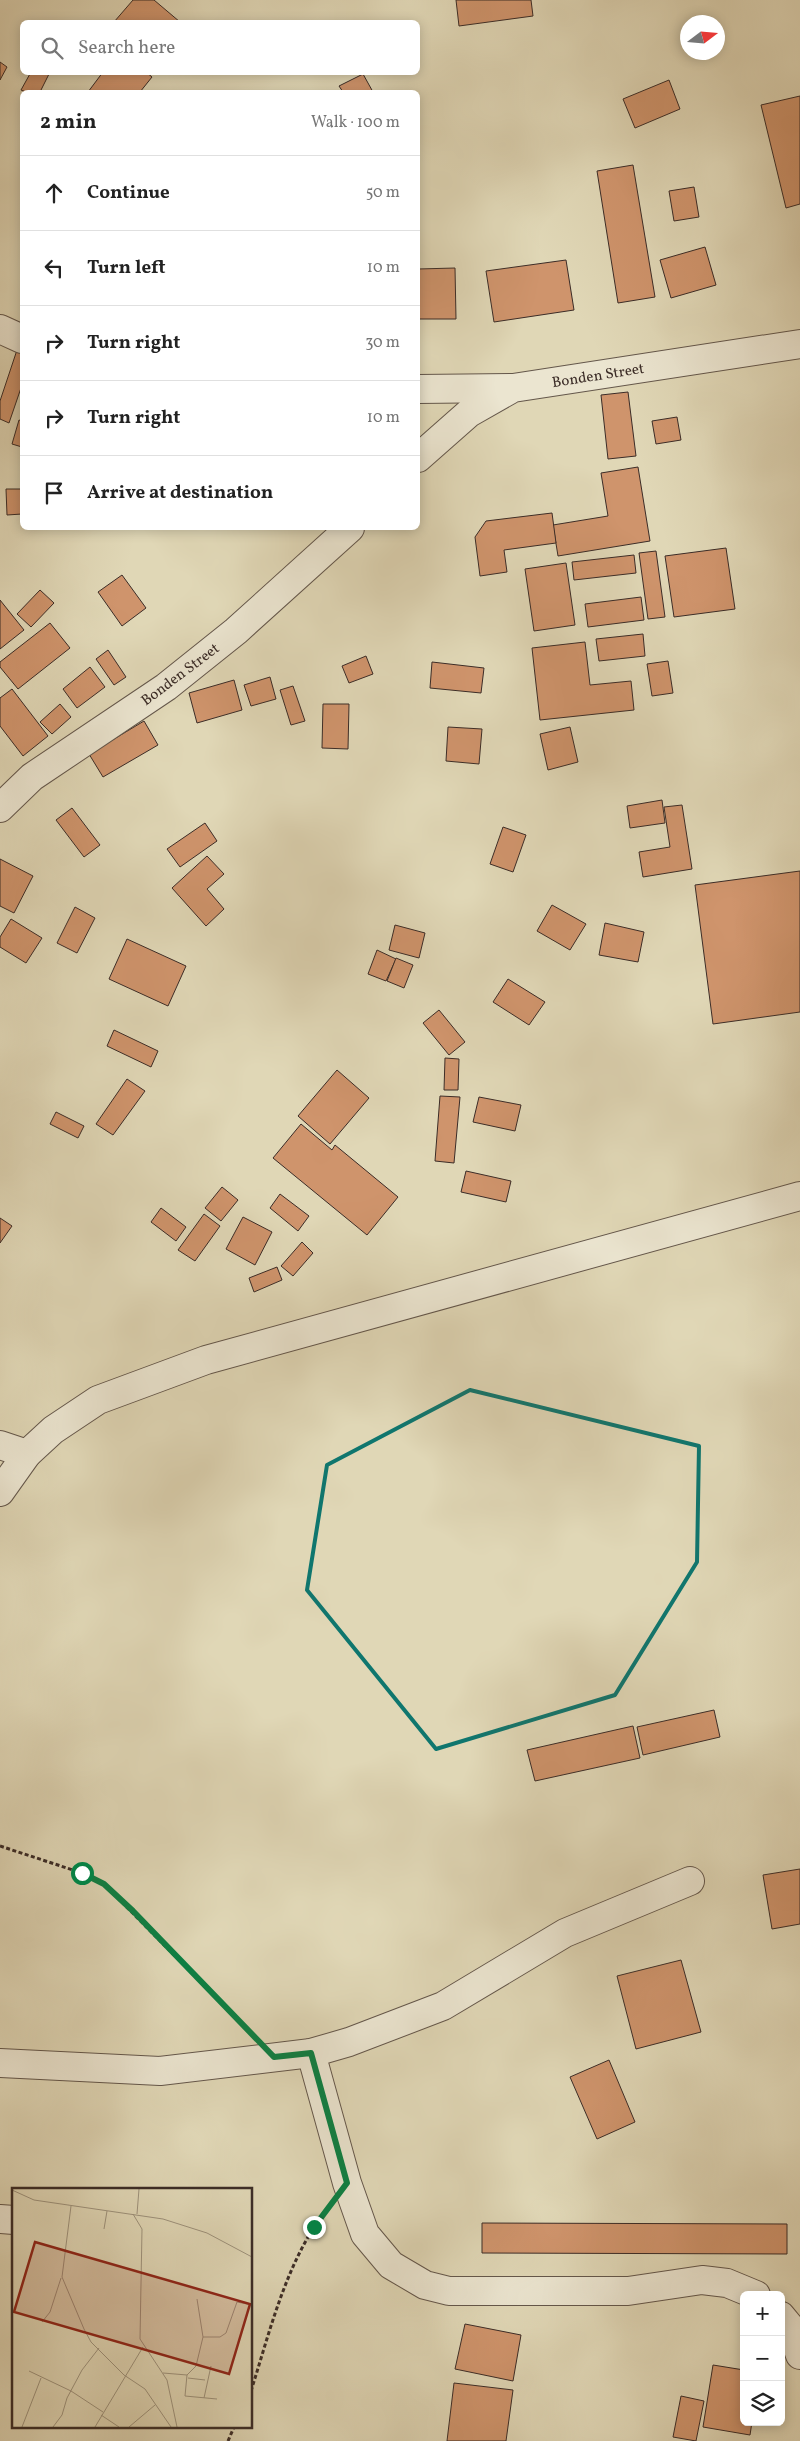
<!DOCTYPE html>
<html lang="en">
<head>
<meta charset="utf-8">
<style>
  :root { --surface:#fff; --page:#f6f6f6; --text:#222; --muted:#767676; --line:#e0e0e0 }
  body { margin:0; font-family:Vollkorn,serif; background:var(--page); color:var(--text) }
  .controls { position:absolute; right:15px; bottom:15px; display:grid; overflow:hidden; border-radius:8px; box-shadow:0 2px 12px #0003 }
  .controls button { width:45px; height:45px; display:grid; place-items:center; padding:0; border:0; border-bottom:1px solid var(--line); background:var(--surface); color:var(--text); font:25px sans-serif }
  .compass { position:absolute; left:680px; top:15px; width:45px; height:45px; border-radius:50%; background:var(--surface); box-shadow:0 2px 12px #0003; rotate:74deg }
  .stop { position:absolute; width:15px; height:15px; margin:-11px; border:4px solid #0b8043; border-radius:50%; background:#fff }
  .stop.end { background:#0b8043; border-color:#fff; box-shadow:0 1px 5px #0008 }
  .list { margin:0; padding:0; list-style:none }
  h2 { display:flex; justify-content:space-between; align-items:center; height:65px; margin:0; padding:0 20px; font-size:21px }
  h2 small { font-size:16px; font-weight:400; color:var(--muted) }
  .list li { display:grid; grid-template-columns:32px 1fr auto; gap:15px; align-items:center; box-sizing:border-box; height:75px; padding:0 20px; border-top:1px solid var(--line) }
  .list b { display:block; font-size:19px; white-space:nowrap }
  .list em { font-size:16px; font-style:normal; color:var(--muted) }
  .icon { flex:none; width:28px; height:28px; fill:none; stroke:currentColor; stroke-width:2; stroke-linecap:round; stroke-linejoin:round }
  .map { position:relative; flex:none; width:800px; height:2441px; overflow:hidden }
  .search { position:absolute; background:var(--surface); box-shadow:0 2px 12px #0003; left:20px; top:20px; width:400px; height:55px; display:flex; align-items:center; gap:12px; box-sizing:border-box; padding:0 18px; border-radius:8px; color:var(--muted); font-size:19px }
  .panel { position:absolute; background:var(--surface); box-shadow:0 2px 12px #0003; left:20px; top:90px; width:400px; height:440px; border-radius:8px }
  .map>svg:first-child { display:block }
  .building { fill:#cf946c; stroke:#3b2c27 }
  .lines { fill:none; stroke-linecap:round; stroke-linejoin:round }
  .minor-casing { stroke:#64574b; stroke-width:30 }
  .path { stroke:#3b2c27; stroke-width:3; stroke-dasharray:4 2.5; stroke-linecap:butt }
  .minor { stroke:#ebe5d0; stroke-width:28 }
  .route { stroke:#0b8043; stroke-width:6 }
  .marked { fill:none; stroke:#0f766e; stroke-width:4; stroke-linejoin:round }
  .labels { text-anchor:middle; stroke-width:4; stroke-linejoin:round; paint-order:stroke }
  .street-label { font-size:15px; fill:#3b2c27; stroke:#ebe5d0 }
  .inset-road { fill:none; stroke:#9e937d; stroke-width:1 }
  .view { fill:#8f2418; fill-opacity:0.15; stroke:#8f2418; stroke-width:2.5 }
  .inset-edge { fill:none; stroke:#3b2c27; stroke-width:2.5 }
</style>
</head>
<body>
<div class="map">
<svg width="800" height="2441" viewBox="0 0 800 2441">
  <rect width="100%" height="100%" fill="#e0d7b6"/>
  <filter id="stains"><feTurbulence type="fractalNoise" baseFrequency=".004" numOctaves="4"/><feColorMatrix values="0 0 0 0 .2 0 0 0 0 .09 0 0 0 0 .02 0 0 0 .5 -.17"/></filter>
  <radialGradient id="worn" r=".72"><stop offset=".6" stop-color="#630" stop-opacity="0"/><stop offset="1" stop-color="#630" stop-opacity=".3"/></radialGradient>
  <g class="building">
    <polygon points="133,0 154,0 180,22 114,22"/>
    <polygon points="456,0 531,0 533,16 459,26"/>
    <polygon points="0,62 7,67 0,80"/>
    <polygon points="31,72 50,72 40,92 26,92 21,90"/>
    <polygon points="103,72 146,72 152,77 140,92 88,92"/>
    <polygon points="363,74 373,92 343,92 339,86"/>
    <polygon points="669,80 680,109 635,128 623,99"/>
    <polygon points="800,96 800,204 786,208 761,105"/>
    <polygon points="633,165 655,297 618,303 597,171"/>
    <polygon points="694,187 699,217 674,221 669,191"/>
    <polygon points="705,247 716,285 671,298 660,260"/>
    <polygon points="566,260 574,310 494,322 486,271"/>
    <polygon points="455,268 456,319 418,319 418,269"/>
    <polygon points="19,344 22,345 22,385 9,423 0,419 0,401"/>
    <polygon points="628,392 636,456 608,459 601,395"/>
    <polygon points="677,417 681,440 656,444 652,421"/>
    <polygon points="19,420 22,421 22,447 12,444"/>
    <polygon points="638,467 650,541 558,556 553,525 608,516 601,473"/>
    <polygon points="6,489 22,489 22,514 7,515"/>
    <polygon points="552,513 556,543 504,550 507,572 480,576 475,537 486,521"/>
    <polygon points="726,548 735,609 674,617 665,556"/>
    <polygon points="656,551 665,617 648,619 639,553"/>
    <polygon points="634,555 636,573 574,580 572,562"/>
    <polygon points="566,563 575,625 534,631 525,569"/>
    <polygon points="122,575 146,608 122,626 98,592"/>
    <polygon points="40,590 54,603 31,627 17,614"/>
    <polygon points="641,597 644,620 588,627 585,604"/>
    <polygon points="0,600 24,630 0,649"/>
    <polygon points="50,623 70,648 18,689 0,667 0,662"/>
    <polygon points="643,634 645,656 599,661 596,639"/>
    <polygon points="585,642 590,685 631,681 634,710 540,720 532,648"/>
    <polygon points="108,650 126,677 114,685 96,659"/>
    <polygon points="366,656 373,674 349,683 342,666"/>
    <polygon points="668,661 673,693 652,696 647,664"/>
    <polygon points="432,662 484,668 481,693 430,688"/>
    <polygon points="90,667 105,687 77,708 63,689"/>
    <polygon points="270,677 276,699 251,706 244,685"/>
    <polygon points="234,680 242,710 197,723 189,693"/>
    <polygon points="293,686 305,721 291,725 280,690"/>
    <polygon points="12,689 48,736 23,756 0,726 0,698"/>
    <polygon points="60,704 71,717 52,734 40,722"/>
    <polygon points="323,704 349,704 348,749 322,748"/>
    <polygon points="144,721 158,745 103,777 89,754"/>
    <polygon points="448,727 482,729 479,764 446,761"/>
    <polygon points="570,727 578,762 548,770 540,734"/>
    <polygon points="662,800 665,823 630,828 627,806"/>
    <polygon points="682,805 692,869 643,877 639,852 670,847 664,807"/>
    <polygon points="72,808 100,845 84,857 56,820"/>
    <polygon points="205,823 217,841 180,867 167,849"/>
    <polygon points="503,827 526,835 513,872 490,864"/>
    <polygon points="207,856 224,874 207,889 224,909 206,926 172,888"/>
    <polygon points="0,859 33,876 14,913 0,906"/>
    <polygon points="800,871 800,1012 713,1024 695,885"/>
    <polygon points="552,905 586,924 570,950 537,931"/>
    <polygon points="75,907 95,918 77,953 57,943"/>
    <polygon points="11,919 42,938 26,963 0,947 0,937"/>
    <polygon points="605,923 644,932 638,962 599,955"/>
    <polygon points="395,925 425,933 419,958 389,950"/>
    <polygon points="127,939 186,966 168,1006 109,979"/>
    <polygon points="377,950 396,959 386,981 368,974"/>
    <polygon points="396,958 413,965 404,988 387,981"/>
    <polygon points="508,979 545,1002 529,1025 493,1002"/>
    <polygon points="439,1010 465,1042 449,1055 423,1023"/>
    <polygon points="114,1030 158,1051 151,1067 107,1046"/>
    <polygon points="445,1058 459,1059 458,1090 444,1090"/>
    <polygon points="337,1070 369,1098 330,1144 298,1116"/>
    <polygon points="127,1079 145,1091 113,1135 96,1124"/>
    <polygon points="440,1096 460,1097 454,1163 435,1161"/>
    <polygon points="479,1097 521,1105 515,1131 473,1122"/>
    <polygon points="56,1112 84,1126 78,1138 50,1124"/>
    <polygon points="301,1124 332,1150 335,1145 398,1197 367,1235 273,1158"/>
    <polygon points="466,1171 511,1181 506,1202 461,1192"/>
    <polygon points="222,1187 238,1200 221,1221 205,1208"/>
    <polygon points="280,1194 309,1216 298,1231 270,1208"/>
    <polygon points="161,1208 186,1227 176,1241 151,1222"/>
    <polygon points="204,1214 220,1226 195,1261 178,1250"/>
    <polygon points="243,1217 272,1232 255,1265 226,1249"/>
    <polygon points="0,1218 12,1226 0,1243"/>
    <polygon points="302,1242 313,1253 293,1276 281,1266"/>
    <polygon points="277,1267 282,1280 254,1292 249,1278"/>
    <polygon points="714,1710 720,1737 643,1755 637,1727"/>
    <polygon points="633,1726 640,1758 535,1781 527,1750"/>
    <polygon points="800,1869 800,1924 772,1929 763,1875"/>
    <polygon points="681,1960 701,2032 636,2049 617,1976"/>
    <polygon points="609,2060 635,2122 597,2139 570,2077"/>
    <polygon points="482,2223 787,2224 787,2254 482,2253"/>
    <polygon points="465,2324 521,2335 513,2381 455,2369"/>
    <polygon points="713,2365 744,2370 744,2422 752,2422 750,2435 703,2427"/>
    <polygon points="454,2383 513,2390 506,2441 447,2441"/>
    <polygon points="681,2396 704,2401 696,2441 673,2437"/>
  </g>
  <g class="lines">
    <defs>
      <g id="minor">
        <polyline points="0,329 22,339"/>
        <polyline points="418,389 512,388"/>
        <polyline points="418,458 469,413 513,388 800,344"/>
        <polyline points="0,808 32,777 166,687 236,631 350,528"/>
        <polyline points="0,1445 27,1454"/>
        <polyline points="0,1492 27,1454 53,1430 98,1400 206,1360 800,1196"/>
        <polyline points="311,2053 347,2183 365,2234 391,2265 425,2285 449,2291 628,2291 702,2280 727,2283 756,2295"/>
        <polyline points="0,2063 160,2071 311,2053 349,2042 443,2006 565,1933 690,1881"/>
        <polyline points="0,2219 14,2220"/>
        <polyline points="781,2316 790,2327 800,2355"/>
      </g>
    </defs>
    <use href="#minor" class="minor-casing"/>
    <g class="path">
      <polyline points="0,1846 82,1873 104,1884 246,2028"/>
      <path d="M251 2391C270 2331 286 2263 324 2213"/>
      <polyline points="228,2441 234,2427"/>
    </g>
    <use href="#minor" class="minor"/>
  </g>
  <g class="lines">
    <polyline class="route" points="82,1873 104,1884 133,1911 274,2057 311,2053 347,2183 314,2227"/>
  </g>
  <path class="marked" d="M470 1390 699 1446 697 1562 615 1695 436 1749 307 1590 327 1465Z"/>
  <g class="labels">
    <g class="street-label">
      <text transform="translate(598 375) rotate(-9)" y="5">Bonden Street</text>
      <text transform="translate(180 674) rotate(-37)" y="5">Bonden Street</text>
    </g>
  </g>
  <g transform="translate(12 2188)">
    <rect width="240" height="240" fill="#e0d7b6"/>
    <path class="inset-road" d="M0 2 22 12 151 31 195 45 240 69M59 18 50 89 72 141 79 154 112 187 133 201 159 239M121 26 130 41 128 151 155 192 165 239M125 26 127 1M92 41 95 23M30 134 38 124 49 90M191 149H208L214 145 225 114 240 117M17 183 59 203 91 224M151 185 175 187 184 178 191 149 185 111M175 187 173 208 205 211M176 190 193 192M192 210 199 178M89 227 107 239M10 239 29 190M41 239 50 227 55 210 70 182 87 160M83 239 131 159M117 239 143 217"/>
    <path class="view" d="M23 54 238 116 217 186 2 124Z"/>
    <rect width="240" height="240" class="inset-edge"/>
  </g>
  <rect width="100%" height="100%" filter="url(#stains)"/>
  <rect width="100%" height="100%" fill="url(#worn)"/>
</svg>
<div class="controls">
<button>+</button>
<button>−</button>
<button><svg class="icon" aria-label="layers" viewBox="0 0 24 24"><path d="M12 4l9 5-9 5-9-5zM3 14l9 5 9-5"/></svg></button>
</div>
<svg class="compass" viewBox="-18 -18 36 36"><path d="M0-13l5 13h-10z" fill="#e53935"/><path d="M0 13l5-13h-10z" fill="#767676"/></svg>
<div class="stop" style="left:82px;top:1873px"></div>
<div class="stop end" style="left:314px;top:2227px"></div>
<div class="search"><svg class="icon" aria-label="search" viewBox="0 0 24 24"><circle cx="10" cy="10" r="6"/><path d="M15 15l6 6"/></svg>Search here</div>
<section class="panel">
<h2>2 min<small>Walk · 100 m</small></h2>
<ul class="list">
<li><svg class="icon" aria-label="ahead" viewBox="0 0 24 24"><path d="M12 20V5M6 11l6-6 6 6"/></svg><div><b>Continue</b></div><em>50 m</em></li>
<li><svg class="icon" aria-label="left" viewBox="0 0 24 24"><path d="M17 20v-9H6M10 6l-5 5 5 5"/></svg><div><b>Turn left</b></div><em>10 m</em></li>
<li><svg class="icon" aria-label="right" viewBox="0 0 24 24"><path d="M7 20v-9h11M14 6l5 5-5 5"/></svg><div><b>Turn right</b></div><em>30 m</em></li>
<li><svg class="icon" aria-label="right" viewBox="0 0 24 24"><path d="M7 20v-9h11M14 6l5 5-5 5"/></svg><div><b>Turn right</b></div><em>10 m</em></li>
<li><svg class="icon" aria-label="arrive" viewBox="0 0 24 24"><path d="M6 21V4h12l-3 4 3 4H6"/></svg><div><b>Arrive at destination</b></div></li>
</ul>
</section>
</div>
</body>
</html>
